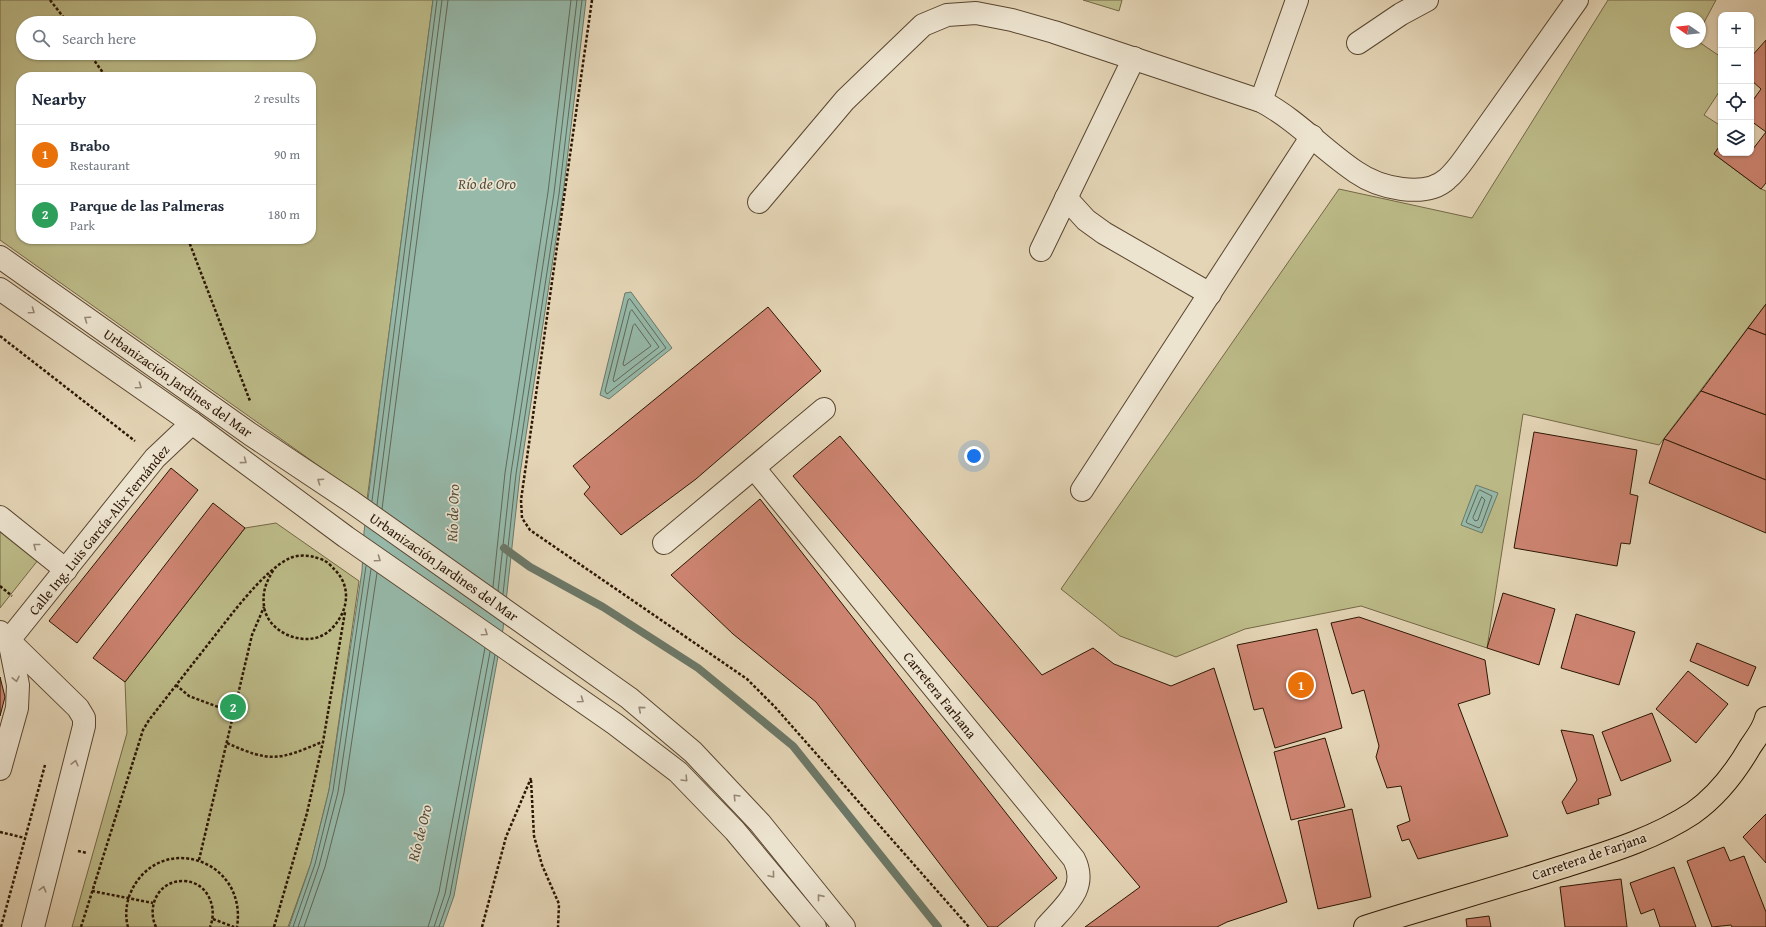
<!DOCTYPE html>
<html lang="en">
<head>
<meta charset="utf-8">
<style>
  :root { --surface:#fff; --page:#f6f6f7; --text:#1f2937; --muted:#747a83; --line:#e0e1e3; --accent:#1a73e8 }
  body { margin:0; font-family:"Gentium Book Plus",serif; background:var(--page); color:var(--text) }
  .controls { position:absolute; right:12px; top:12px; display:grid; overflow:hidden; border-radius:8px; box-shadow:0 1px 3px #0004 }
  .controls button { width:36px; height:36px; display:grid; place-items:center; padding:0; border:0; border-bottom:1px solid var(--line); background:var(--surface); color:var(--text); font:20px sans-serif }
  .compass { position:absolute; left:1670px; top:12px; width:36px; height:36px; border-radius:50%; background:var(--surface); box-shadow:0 1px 3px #0004; rotate:284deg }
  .you { position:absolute; left:974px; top:456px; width:14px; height:14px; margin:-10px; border:3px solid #fff; border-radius:50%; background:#1a73e8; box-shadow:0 0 0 6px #1a73e833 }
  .badge { display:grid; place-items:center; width:26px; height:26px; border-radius:50%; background:var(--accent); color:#fff; font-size:13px; font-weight:700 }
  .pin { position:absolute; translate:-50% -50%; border:2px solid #fff; box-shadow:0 1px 4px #0006 }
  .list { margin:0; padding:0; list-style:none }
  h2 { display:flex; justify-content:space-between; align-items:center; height:52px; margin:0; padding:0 16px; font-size:17px }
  h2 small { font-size:13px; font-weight:400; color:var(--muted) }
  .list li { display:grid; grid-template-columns:26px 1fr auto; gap:12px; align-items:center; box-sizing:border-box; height:60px; padding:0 16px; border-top:1px solid var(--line) }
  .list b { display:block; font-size:15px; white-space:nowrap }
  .list p { margin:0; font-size:13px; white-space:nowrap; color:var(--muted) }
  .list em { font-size:13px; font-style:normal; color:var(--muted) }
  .icon { flex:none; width:22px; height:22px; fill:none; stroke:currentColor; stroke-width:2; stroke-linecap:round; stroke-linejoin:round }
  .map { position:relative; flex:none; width:1766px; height:927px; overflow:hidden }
  .search { position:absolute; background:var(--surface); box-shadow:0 1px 3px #0004; left:16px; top:16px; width:300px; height:44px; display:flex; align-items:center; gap:10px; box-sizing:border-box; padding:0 14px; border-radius:22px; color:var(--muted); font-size:15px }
  .panel { position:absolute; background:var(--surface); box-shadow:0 1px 3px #0004; left:16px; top:72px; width:300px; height:172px; border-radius:16px }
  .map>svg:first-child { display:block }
  .green { fill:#bcbb88; stroke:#746846; fill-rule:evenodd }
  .water { fill:#96b9aa; stroke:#6c7867 }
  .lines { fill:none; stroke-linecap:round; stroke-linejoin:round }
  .shore { stroke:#616856; stroke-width:1 }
  .stream { stroke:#6c7867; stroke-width:8 }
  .building { fill:#cd8471; stroke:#2c1603 }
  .minor-casing { stroke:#5a4630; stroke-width:24 }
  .major-casing { stroke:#2c1603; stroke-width:24 }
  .path { stroke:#2c1603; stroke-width:2.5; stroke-dasharray:3 2; stroke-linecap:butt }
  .minor { stroke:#ede4d0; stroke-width:22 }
  .major { stroke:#e4d5b6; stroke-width:22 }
  .oneway { stroke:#968774 }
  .labels { text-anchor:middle; stroke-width:3.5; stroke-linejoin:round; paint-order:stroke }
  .street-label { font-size:14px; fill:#2c1603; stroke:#ede4d0 }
  .water-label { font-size:15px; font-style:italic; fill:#514f3d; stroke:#ede4d0 }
</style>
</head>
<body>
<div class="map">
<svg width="1766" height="927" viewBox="0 0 1766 927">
  <rect width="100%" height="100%" fill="#e4d5b6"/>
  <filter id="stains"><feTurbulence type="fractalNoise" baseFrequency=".005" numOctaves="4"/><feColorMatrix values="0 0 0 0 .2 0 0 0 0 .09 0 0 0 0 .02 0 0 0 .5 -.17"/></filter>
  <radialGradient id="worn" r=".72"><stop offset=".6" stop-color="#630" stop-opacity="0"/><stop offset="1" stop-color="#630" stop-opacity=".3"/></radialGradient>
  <g class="green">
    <path d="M0 0H433L367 500 0 240ZM23 23H309V53H23ZM21 77H311V239H21Z"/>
    <polygon points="1083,0 1122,0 1119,11"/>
    <polygon points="1608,0 1716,0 1700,30 1700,18 1676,18 1676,42 1699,42 1721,57 1721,89 1704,115 1721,126 1721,144 1714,154 1761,189 1766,191 1766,304 1659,445 1523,414 1487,648 1361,606 1245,629 1176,657 1120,636 1061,589 1339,189 1472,218"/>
    <polygon points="276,523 359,581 329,790 311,863 288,927 72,927 127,733 125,682 245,528"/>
    <polygon points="0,525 42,555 0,608"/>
  </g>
  <g class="water">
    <polygon points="433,0 586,0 563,194 520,474 503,629 454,896 443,927 289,927 311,863 329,790 362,571 364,532 382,386"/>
    <polygon points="631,292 672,348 609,399 600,395 625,293"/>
    <polygon points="1476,485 1498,493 1482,533 1461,525"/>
  </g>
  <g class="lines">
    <g class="shore">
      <polygon points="630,299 666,348 607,394 605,391 628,300"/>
      <polygon points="632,310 659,347 614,382 613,380 630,312"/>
      <polygon points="635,324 651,346 624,366 623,364 633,326"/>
      <polygon points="1480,490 1492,496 1481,526 1479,528 1467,523 1466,522 1478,492"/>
      <polygon points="1482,497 1485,500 1478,520 1475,521 1473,518"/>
      <polyline points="372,501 437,0"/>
      <polyline points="377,505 442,0"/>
      <polyline points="382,509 448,0"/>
      <polyline points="493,587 505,473 548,192 571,0"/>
      <polyline points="498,591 511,473 554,193 577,0"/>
      <polyline points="503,594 516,474 559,194 582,0"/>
      <polyline points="293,927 315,864 333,791 366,566"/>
      <polyline points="298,927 319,866 338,792 371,569"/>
      <polyline points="304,927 325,867 344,793 377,573"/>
      <polyline points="428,927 439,892 485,648"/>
      <polyline points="434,927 445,894 490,652"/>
      <polyline points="439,927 450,895 495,655"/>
    </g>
    <polyline class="stream" points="504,548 530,567 603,607 698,668 793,746 938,927"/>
  </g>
  <g class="building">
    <polygon points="1766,40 1766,183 1761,189 1714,154 1721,144 1721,153 1751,153 1751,148 1753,149 1766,132 1751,121 1751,103 1761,89 1751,80 1751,57"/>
    <polygon points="1766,304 1766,335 1748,328"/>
    <polygon points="768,307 821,371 696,479 621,535 584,494 590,487 573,466"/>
    <polygon points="1748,328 1766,335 1766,415 1701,391"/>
    <polygon points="1701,391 1766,415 1766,480 1664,439"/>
    <polygon points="1534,432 1637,450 1630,494 1638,496 1630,544 1621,543 1617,566 1514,548"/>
    <polygon points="840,436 1042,675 1093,648 1114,664 1171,686 1214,668 1287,902 1227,922 1217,927 1085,927 1140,887 793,476"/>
    <polygon points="1664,439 1766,480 1766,533 1649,483"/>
    <polygon points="171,468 198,490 77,643 49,621"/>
    <polygon points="760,499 1057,878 997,927 988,927 816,702 733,634 671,575"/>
    <polygon points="213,503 245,528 125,682 93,658"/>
    <polygon points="1503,593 1555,609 1539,665 1487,648"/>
    <polygon points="1576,614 1635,632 1619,685 1561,668"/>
    <polygon points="1359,617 1485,660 1490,694 1458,704 1508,836 1418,859 1409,839 1402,841 1397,826 1410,821 1401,786 1387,788 1376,757 1379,746 1364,690 1352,694 1331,623"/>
    <polygon points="1317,629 1342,728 1275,748 1263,708 1254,710 1237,645"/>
    <polygon points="1697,643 1756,667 1748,686 1690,661"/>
    <polygon points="1688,671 1728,704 1696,743 1656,709"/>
    <polygon points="0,677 5,697 0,716"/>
    <polygon points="1652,713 1671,761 1621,781 1602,732"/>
    <polygon points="1561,730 1593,735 1611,795 1598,799 1599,804 1567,814 1562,802 1577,780"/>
    <polygon points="1325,738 1345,807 1291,820 1274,752"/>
    <polygon points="1352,809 1371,897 1318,909 1298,821"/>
    <polygon points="1766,814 1766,863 1743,837"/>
    <polygon points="1724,847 1730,861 1744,856 1766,912 1766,927 1732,927 1731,925 1712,927 1687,861"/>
    <polygon points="1674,867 1696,927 1660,927 1654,909 1641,914 1630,883"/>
    <polygon points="1621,879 1627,927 1565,927 1560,887"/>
    <polygon points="1489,916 1491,927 1467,927 1466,919"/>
  </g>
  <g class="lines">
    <defs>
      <g id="minor">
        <polyline points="1358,43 1401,14 1427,0"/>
        <polyline points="1261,101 1297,0"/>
        <polyline points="1066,198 1086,220 1104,233 1210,294"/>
        <path d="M759 202 845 100 923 25 947 15 976 13 1012 20 1054 32 1261 101C1297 120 1323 150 1356 172 1379 188 1425 199 1447 179 1454 173 1460 165 1465 158L1577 0"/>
        <polyline points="1041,250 1134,58"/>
        <polyline points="0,257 250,434 352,502 629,698 693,752 760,823 844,927"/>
        <polyline points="0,289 192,423 346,537 615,724 678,772 735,831 815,927"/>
        <path d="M754 468 1074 859C1089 889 1064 906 1046 927"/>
        <polyline points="1082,490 1312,136"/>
        <polyline points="0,517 66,570"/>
        <polyline points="664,543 824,409"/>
        <polyline points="0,632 78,708 84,718 84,726 33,927"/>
        <polyline points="9,640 155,458 192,423"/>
        <polyline points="0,769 17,708 18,685 9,640"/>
      </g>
      <path id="major" d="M1365 927C1431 906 1497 888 1562 867 1606 853 1654 839 1693 813 1717 796 1735 773 1750 747 1756 738 1764 728 1766 718"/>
    </defs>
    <use href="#minor" class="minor-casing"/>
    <use href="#major" class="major-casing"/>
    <g class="path">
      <polyline points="50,0 68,23"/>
      <polyline points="592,0 521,500 522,518 530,530 747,679 775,707 969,927"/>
      <polyline points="89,53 106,77"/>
      <polyline points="188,239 250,401"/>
      <polyline points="0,336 135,441"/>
      <polyline points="0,586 12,596"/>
      <polyline points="176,685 189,696 234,713"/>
      <path d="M227 743C271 763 279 760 322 742"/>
      <polyline points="531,780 534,836 542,865 559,904 558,927"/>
      <polyline points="0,832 25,838"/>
      <polyline points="78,851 87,853"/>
      <polyline points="199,860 252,635 264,607"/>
      <polyline points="92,891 153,903"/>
      <polyline points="213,919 234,927"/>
      <polyline points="1,927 45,765"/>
      <path d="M81 927 143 730 149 720C170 693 191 666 213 638 232 614 263 571 290 558 297 555 307 555 314 557 317 558 322 559 325 561 329 563 332 567 334 569 354 588 347 616 328 632 306 649 267 633 264 606 262 590 267 581 274 569"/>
      <path d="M128 927C125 917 126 904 130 894 157 830 248 858 237 927"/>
      <path d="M156 927C146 906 159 880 184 881 208 882 218 908 210 927"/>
      <polyline points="274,927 307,813 323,742 345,612"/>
      <polyline points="482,927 506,837 531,778"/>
    </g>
    <use href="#minor" class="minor"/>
    <use href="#major" class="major"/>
  </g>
  <defs><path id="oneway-chevron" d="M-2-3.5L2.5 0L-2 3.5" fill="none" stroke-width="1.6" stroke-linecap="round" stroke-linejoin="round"/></defs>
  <g class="oneway">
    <use href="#oneway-chevron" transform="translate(32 311) rotate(35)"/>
    <use href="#oneway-chevron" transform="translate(87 319) rotate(-145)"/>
    <use href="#oneway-chevron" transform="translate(139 386) rotate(35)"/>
    <use href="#oneway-chevron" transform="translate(244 461) rotate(36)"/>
    <use href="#oneway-chevron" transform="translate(320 481) rotate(-146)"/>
    <use href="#oneway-chevron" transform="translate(36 546) rotate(-142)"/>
    <use href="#oneway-chevron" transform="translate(378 559) rotate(35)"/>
    <use href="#oneway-chevron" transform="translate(485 633) rotate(35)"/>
    <use href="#oneway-chevron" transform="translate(16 679) rotate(78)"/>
    <use href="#oneway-chevron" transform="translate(581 700) rotate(35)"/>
    <use href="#oneway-chevron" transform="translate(641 709) rotate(-140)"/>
    <use href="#oneway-chevron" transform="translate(75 763) rotate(-76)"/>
    <use href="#oneway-chevron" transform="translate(685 779) rotate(46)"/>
    <use href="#oneway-chevron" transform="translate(736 797) rotate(-134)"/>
    <use href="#oneway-chevron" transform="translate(772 875) rotate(50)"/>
    <use href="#oneway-chevron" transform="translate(43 889) rotate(-75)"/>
    <use href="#oneway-chevron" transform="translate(820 897) rotate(-129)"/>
  </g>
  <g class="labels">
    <g class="street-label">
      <text transform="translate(178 383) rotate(35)" y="5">Urbanización Jardines del Mar</text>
      <text transform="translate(99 530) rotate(-51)" y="5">Calle Ing. Luis García-Alix Fernández</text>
      <text transform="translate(444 567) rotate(35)" y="5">Urbanización Jardines del Mar</text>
      <text transform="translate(940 695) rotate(51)" y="5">Carretera Farhana</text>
      <text transform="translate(1589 856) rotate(-19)" y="5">Carretera de Farjana</text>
    </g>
    <g class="water-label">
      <text x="487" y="189">Río de Oro</text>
      <text transform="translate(453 513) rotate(-88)" y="5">Río de Oro</text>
      <text transform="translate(420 833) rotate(-76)" y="5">Río de Oro</text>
    </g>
  </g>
  <rect width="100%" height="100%" filter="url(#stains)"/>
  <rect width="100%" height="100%" fill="url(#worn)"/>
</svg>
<div class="controls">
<button>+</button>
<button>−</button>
<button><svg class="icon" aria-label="locate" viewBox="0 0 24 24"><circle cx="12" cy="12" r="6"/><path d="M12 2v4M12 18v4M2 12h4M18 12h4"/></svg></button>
<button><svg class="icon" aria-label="layers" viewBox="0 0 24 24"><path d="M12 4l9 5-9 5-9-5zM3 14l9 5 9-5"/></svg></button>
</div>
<svg class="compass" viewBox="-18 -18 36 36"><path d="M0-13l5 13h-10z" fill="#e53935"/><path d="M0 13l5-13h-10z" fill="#747a83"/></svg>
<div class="you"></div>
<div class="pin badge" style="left:1301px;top:685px;background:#e8710a">1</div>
<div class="pin badge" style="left:233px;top:707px;background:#2e9e5b">2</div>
<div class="search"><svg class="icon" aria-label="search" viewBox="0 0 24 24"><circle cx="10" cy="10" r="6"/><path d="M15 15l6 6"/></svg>Search here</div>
<section class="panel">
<h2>Nearby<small>2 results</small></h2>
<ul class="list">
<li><span class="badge" style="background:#e8710a">1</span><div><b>Brabo</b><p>Restaurant</p></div><em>90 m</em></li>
<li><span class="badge" style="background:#2e9e5b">2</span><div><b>Parque de las Palmeras</b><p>Park</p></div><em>180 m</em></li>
</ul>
</section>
</div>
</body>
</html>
